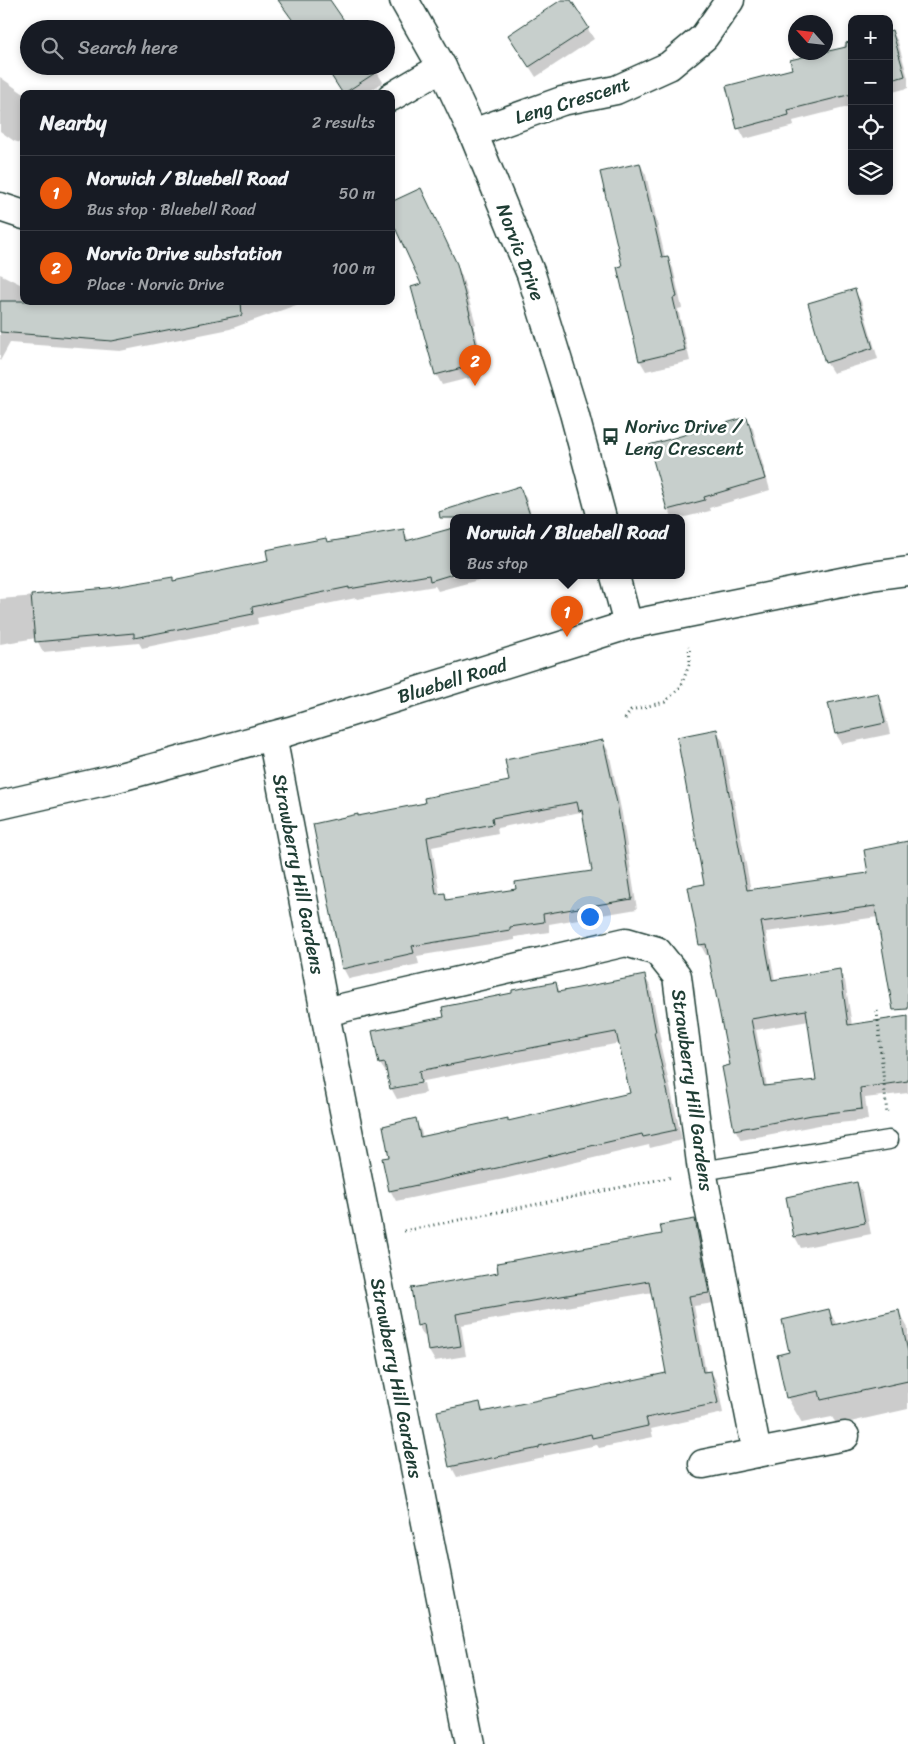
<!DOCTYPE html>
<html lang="en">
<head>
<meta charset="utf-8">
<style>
  :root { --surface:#171b24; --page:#242831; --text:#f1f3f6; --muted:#9ea1a6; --line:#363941; --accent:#ea580c }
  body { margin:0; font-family:Sriracha,sans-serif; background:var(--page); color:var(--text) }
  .controls { position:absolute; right:15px; top:15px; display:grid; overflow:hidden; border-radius:10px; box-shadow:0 2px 8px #0003 }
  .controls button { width:45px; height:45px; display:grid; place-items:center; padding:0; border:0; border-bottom:1px solid var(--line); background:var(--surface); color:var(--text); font:25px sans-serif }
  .compass { position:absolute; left:788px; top:15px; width:45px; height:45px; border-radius:50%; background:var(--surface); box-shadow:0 2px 8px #0003; rotate:297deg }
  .you { position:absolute; left:589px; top:916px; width:18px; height:18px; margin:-12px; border:4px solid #fff; border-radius:50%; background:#1a73e8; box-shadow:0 0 0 8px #1a73e833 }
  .badge { display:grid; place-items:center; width:32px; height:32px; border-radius:50%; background:var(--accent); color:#fff; font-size:16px; font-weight:700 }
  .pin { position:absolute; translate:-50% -41px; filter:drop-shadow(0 1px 2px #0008) }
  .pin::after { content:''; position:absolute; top:26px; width:18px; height:15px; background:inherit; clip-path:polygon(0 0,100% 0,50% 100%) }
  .popup { position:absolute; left:450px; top:514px; width:235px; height:65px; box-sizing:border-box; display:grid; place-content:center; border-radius:10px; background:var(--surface); filter:drop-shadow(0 1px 4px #0005); font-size:16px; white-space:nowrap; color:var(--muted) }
  .popup b { font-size:19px; color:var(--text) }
  .popup::after { content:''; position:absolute; left:50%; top:100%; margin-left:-10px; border:10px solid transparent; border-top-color:var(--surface) }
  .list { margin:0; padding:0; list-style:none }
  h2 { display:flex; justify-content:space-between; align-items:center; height:65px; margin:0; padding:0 20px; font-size:21px }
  h2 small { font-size:16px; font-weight:400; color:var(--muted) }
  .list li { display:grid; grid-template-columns:32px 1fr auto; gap:15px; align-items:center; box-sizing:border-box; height:75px; padding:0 20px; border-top:1px solid var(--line) }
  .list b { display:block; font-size:19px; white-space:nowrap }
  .list p { margin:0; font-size:16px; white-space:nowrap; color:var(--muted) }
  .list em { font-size:16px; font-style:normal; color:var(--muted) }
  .icon { flex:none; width:28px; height:28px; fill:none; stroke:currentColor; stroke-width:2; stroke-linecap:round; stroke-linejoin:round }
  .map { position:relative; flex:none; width:908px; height:1744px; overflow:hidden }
  .search { position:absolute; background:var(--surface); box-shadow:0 2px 8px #0003; left:20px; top:20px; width:375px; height:55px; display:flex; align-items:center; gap:12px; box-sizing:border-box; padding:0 18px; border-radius:28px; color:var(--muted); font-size:19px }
  .panel { position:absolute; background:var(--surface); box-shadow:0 2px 8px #0003; left:20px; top:90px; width:375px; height:215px; border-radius:10px }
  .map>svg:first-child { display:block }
  .shadow { fill:#0003; fill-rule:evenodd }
  .building { fill:#c7cfcc; stroke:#1f3d34; fill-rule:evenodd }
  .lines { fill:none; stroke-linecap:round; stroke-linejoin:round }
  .service-casing { stroke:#1f3d34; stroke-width:21 }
  .minor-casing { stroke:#1f3d34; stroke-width:31 }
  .tertiary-casing { stroke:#1f3d34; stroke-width:31 }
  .path { stroke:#1f3d34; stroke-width:3; stroke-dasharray:1 4; stroke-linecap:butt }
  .service { stroke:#fff; stroke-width:18 }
  .minor { stroke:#fff; stroke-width:28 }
  .tertiary { stroke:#fff; stroke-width:28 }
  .labels { text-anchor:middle; stroke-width:5; stroke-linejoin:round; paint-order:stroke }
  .street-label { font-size:19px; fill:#1f3d34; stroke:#fff }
  .poi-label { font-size:19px; fill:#1f3d34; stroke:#fff; text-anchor:start }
</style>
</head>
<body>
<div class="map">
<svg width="908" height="1744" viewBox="0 0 908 1744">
  <rect width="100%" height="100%" fill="#fff"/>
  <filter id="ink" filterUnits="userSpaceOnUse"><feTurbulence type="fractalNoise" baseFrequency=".02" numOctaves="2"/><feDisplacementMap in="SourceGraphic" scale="10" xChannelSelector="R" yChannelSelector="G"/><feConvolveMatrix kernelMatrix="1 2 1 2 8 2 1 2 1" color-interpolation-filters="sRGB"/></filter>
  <g filter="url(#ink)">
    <g class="shadow">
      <polygon points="563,0 570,0 594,39 536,77 516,46"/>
      <polygon points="892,31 898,42 908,78 908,88 889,93 889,32"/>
      <polygon points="852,43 852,106 793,121 794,126 745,139 739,128 794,70 845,49 844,45"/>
      <polygon points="325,66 373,66 383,82 366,94 344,94"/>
      <polygon points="0,77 24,94 24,144 14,141 0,131"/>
      <polygon points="640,164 646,175 665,257 667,257 673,268 682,308 678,309 690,361 646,371 640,361 623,267"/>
      <polygon points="421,190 462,276 476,324 474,325 486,374 442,385 436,374 423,285"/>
      <polygon points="0,274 24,286 24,301 307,301 230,329 120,351 10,343 0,361"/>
      <polygon points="854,291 861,301 878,359 833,373 826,362"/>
      <polygon points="746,418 753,429 770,490 709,508 710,511 681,518 673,518 668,510"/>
      <polygon points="520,488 526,498 532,518 491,518 485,499"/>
      <polygon points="403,530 410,542 453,530 453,576 493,576 438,591 435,586 357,599 356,598 257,618 258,624 142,648 139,643 43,652 36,638 0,644 0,599 108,590 172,578 174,582 269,562 328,544"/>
      <polygon points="877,694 883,705 890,734 842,744 836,734"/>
      <path d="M717 731 723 742 751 891 870 874 908 843V967L878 917 766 932 775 981 839 970 845 981 852 1025 908 1018V1093L865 1098 868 1120 819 1125 741 1140 735 1129 732 1066 710 955H706L700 944ZM809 1021 818 1081 767 1087 756 1030Z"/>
      <path d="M603 742 609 752 622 814 637 909 549 924V932L515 937V940L417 956 419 964 349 979 343 968 358 818 426 804 510 782ZM581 812 585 819 594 872 517 890 448 901 444 894 440 895 432 847 498 834 497 828Z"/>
      <polygon points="644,976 651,987 661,1042 660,1043 682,1140 650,1148 649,1145 504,1179 396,1201 390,1190 391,1158 415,1120 421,1131 423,1138 509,1122 631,1094 620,1043 393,1087 393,1089 424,1083 426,1093 397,1099 391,1088 388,1074 387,1074 380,1064 446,1018 555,983 561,993"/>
      <polygon points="857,1183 863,1194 871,1234 801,1248 795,1237 788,1198"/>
      <polygon points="695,1221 701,1231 714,1303 694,1306 706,1373 711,1372 717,1382 723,1413 651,1429 653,1437 599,1448 597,1445 544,1456 544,1458 457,1477 451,1466 479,1403 485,1413 667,1374 653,1292 461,1325 466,1356 435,1361 429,1351 427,1335 424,1336 418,1325 500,1274 663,1235"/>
      <polygon points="829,1311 837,1325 899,1312 908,1328 908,1409 837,1425 832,1417 802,1423 787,1397 790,1353"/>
    </g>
    <g class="building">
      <polygon points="278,0 330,0 350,29 299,29"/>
      <polygon points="561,0 571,0 589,28 529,67 508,35"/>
      <polygon points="892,30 905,76 889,81 889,31"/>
      <polygon points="852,41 852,94 788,110 789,115 737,129 726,86 792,69 790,60 846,47 846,43"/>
      <polygon points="325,66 375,66 378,71 343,94"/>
      <polygon points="640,163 662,257 668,256 677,297 673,298 685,350 639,361 617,267 622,266 600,172"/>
      <polygon points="421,188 457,264 470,314 469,314 481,363 435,375 411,287 421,284 391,219 391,202"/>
      <polygon points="855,289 873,348 825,363 808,303"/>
      <polygon points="0,301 241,301 242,315 112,341 0,332"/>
      <polygon points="747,417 765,479 704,497 705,500 667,510 649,445"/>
      <polygon points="520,486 531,518 440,518 439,512"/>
      <polygon points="453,528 453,574 430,581 429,575 349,589 349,587 252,607 253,614 134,638 134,633 35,642 31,595 108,588 173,577 173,581 268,561 266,550 326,538 327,542 404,529 406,541"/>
      <polygon points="878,693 885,723 835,734 828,703"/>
      <path d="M717 729 747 890 868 873 864 850 908 841V1009L893 1010 875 906 761 922 772 980 840 969 848 1025 908 1016V1081L860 1088 862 1109 812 1115 734 1130 722 1067 730 1065 706 944 699 945 688 887 704 884 677 737ZM806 1010 816 1080 764 1086 751 1019Z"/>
      <path d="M603 740 617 803 632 899 543 914 544 922 510 927V930L412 946 414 953 342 969 313 824 358 814V816L425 803 424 798 509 781 505 760ZM577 802 579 811 582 810 592 871 515 882 516 889 446 900 445 893 436 894 427 837 493 824 492 818Z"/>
      <polygon points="645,975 656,1032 654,1032 676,1130 643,1137 642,1134 497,1168 389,1191 382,1158 389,1157 383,1126 416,1118 420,1137 508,1118 508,1121 630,1093 616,1032 515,1051 515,1052 419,1071 421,1083 390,1089 385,1063 379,1064 372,1031 444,1017 442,1007 512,993 512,990 556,982 558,992"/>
      <polygon points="857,1182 865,1223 794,1237 786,1197"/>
      <polygon points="695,1219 709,1293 689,1296 703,1372 711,1371 718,1403 646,1418 648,1426 592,1438 591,1434 539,1446 539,1448 449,1467 437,1411 480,1402 482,1412 666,1373 649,1281 456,1314 461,1346 428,1351 424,1324 417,1326 411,1288 498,1273 497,1263 662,1234 660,1225"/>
      <polygon points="829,1309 833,1325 899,1310 908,1352 908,1381 821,1400 819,1391 786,1398 777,1355 789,1352 782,1320"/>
    </g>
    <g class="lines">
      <defs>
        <polyline id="service" points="702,1171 889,1140"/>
        <g id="minor">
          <polyline points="404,0 442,67 473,133 531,274 574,413 602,518"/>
          <polyline points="391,97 442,67"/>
          <polyline points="473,133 562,101 616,90 669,66 704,37 730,0"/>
          <polyline points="0,207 24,215"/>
          <polyline points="615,576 628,625"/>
          <polyline points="272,736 334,1060 470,1744"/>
          <polyline points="325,1012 626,942 657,951 677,976 702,1171 757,1453 703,1464"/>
          <polyline points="757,1453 845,1436"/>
        </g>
        <polyline id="tertiary" points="0,805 109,780 290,731 628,625 871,576 908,571"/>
      </defs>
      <use href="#service" class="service-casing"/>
      <use href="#minor" class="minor-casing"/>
      <use href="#tertiary" class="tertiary-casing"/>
      <g class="path">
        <polyline points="625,719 631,710 665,702 681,686 690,662 689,646"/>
        <polyline points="877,1011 887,1114"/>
        <polyline points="404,1231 672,1177"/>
      </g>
      <use href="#service" class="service"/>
      <use href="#minor" class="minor"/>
      <use href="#tertiary" class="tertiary"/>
    </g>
  </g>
  <defs>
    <symbol id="bus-bare" viewBox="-9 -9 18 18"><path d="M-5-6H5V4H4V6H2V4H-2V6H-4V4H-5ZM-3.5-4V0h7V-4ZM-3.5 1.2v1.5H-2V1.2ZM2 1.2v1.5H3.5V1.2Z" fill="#1f3d34" stroke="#fff" stroke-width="2.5" paint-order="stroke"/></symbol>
  </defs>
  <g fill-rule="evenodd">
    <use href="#bus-bare" x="598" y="424" width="25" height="25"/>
  </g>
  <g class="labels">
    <g class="street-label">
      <text transform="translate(572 100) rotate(-17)" y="7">Leng Crescent</text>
      <text transform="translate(521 252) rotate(69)" y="7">Norvic Drive</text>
      <text transform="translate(452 680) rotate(-17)" y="7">Bluebell Road</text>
      <text transform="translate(299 874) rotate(79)" y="7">Strawberry Hill Gardens</text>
      <text transform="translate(693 1090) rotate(82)" y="7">Strawberry Hill Gardens</text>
      <text transform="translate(397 1378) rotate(79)" y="7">Strawberry Hill Gardens</text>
    </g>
    <g class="poi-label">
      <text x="625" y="433">Norivc Drive /<tspan x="625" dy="22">Leng Crescent</tspan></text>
    </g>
  </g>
</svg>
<div class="controls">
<button>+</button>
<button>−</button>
<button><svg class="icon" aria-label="locate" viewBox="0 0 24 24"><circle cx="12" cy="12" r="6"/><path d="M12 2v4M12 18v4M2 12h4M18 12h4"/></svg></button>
<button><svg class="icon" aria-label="layers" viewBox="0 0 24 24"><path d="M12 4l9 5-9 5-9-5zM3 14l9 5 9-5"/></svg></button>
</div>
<svg class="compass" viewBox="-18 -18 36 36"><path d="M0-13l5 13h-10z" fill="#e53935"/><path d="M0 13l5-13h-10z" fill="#9ea1a6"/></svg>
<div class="you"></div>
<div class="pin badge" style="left:567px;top:637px">1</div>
<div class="popup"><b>Norwich / Bluebell Road</b>Bus stop</div>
<div class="pin badge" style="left:475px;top:386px">2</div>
<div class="search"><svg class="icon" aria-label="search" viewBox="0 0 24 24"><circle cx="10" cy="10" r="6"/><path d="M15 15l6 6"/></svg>Search here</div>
<section class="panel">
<h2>Nearby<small>2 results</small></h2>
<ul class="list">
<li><span class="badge">1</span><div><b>Norwich / Bluebell Road</b><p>Bus stop · Bluebell Road</p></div><em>50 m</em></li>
<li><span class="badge">2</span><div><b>Norvic Drive substation</b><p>Place · Norvic Drive</p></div><em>100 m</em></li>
</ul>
</section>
</div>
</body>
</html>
